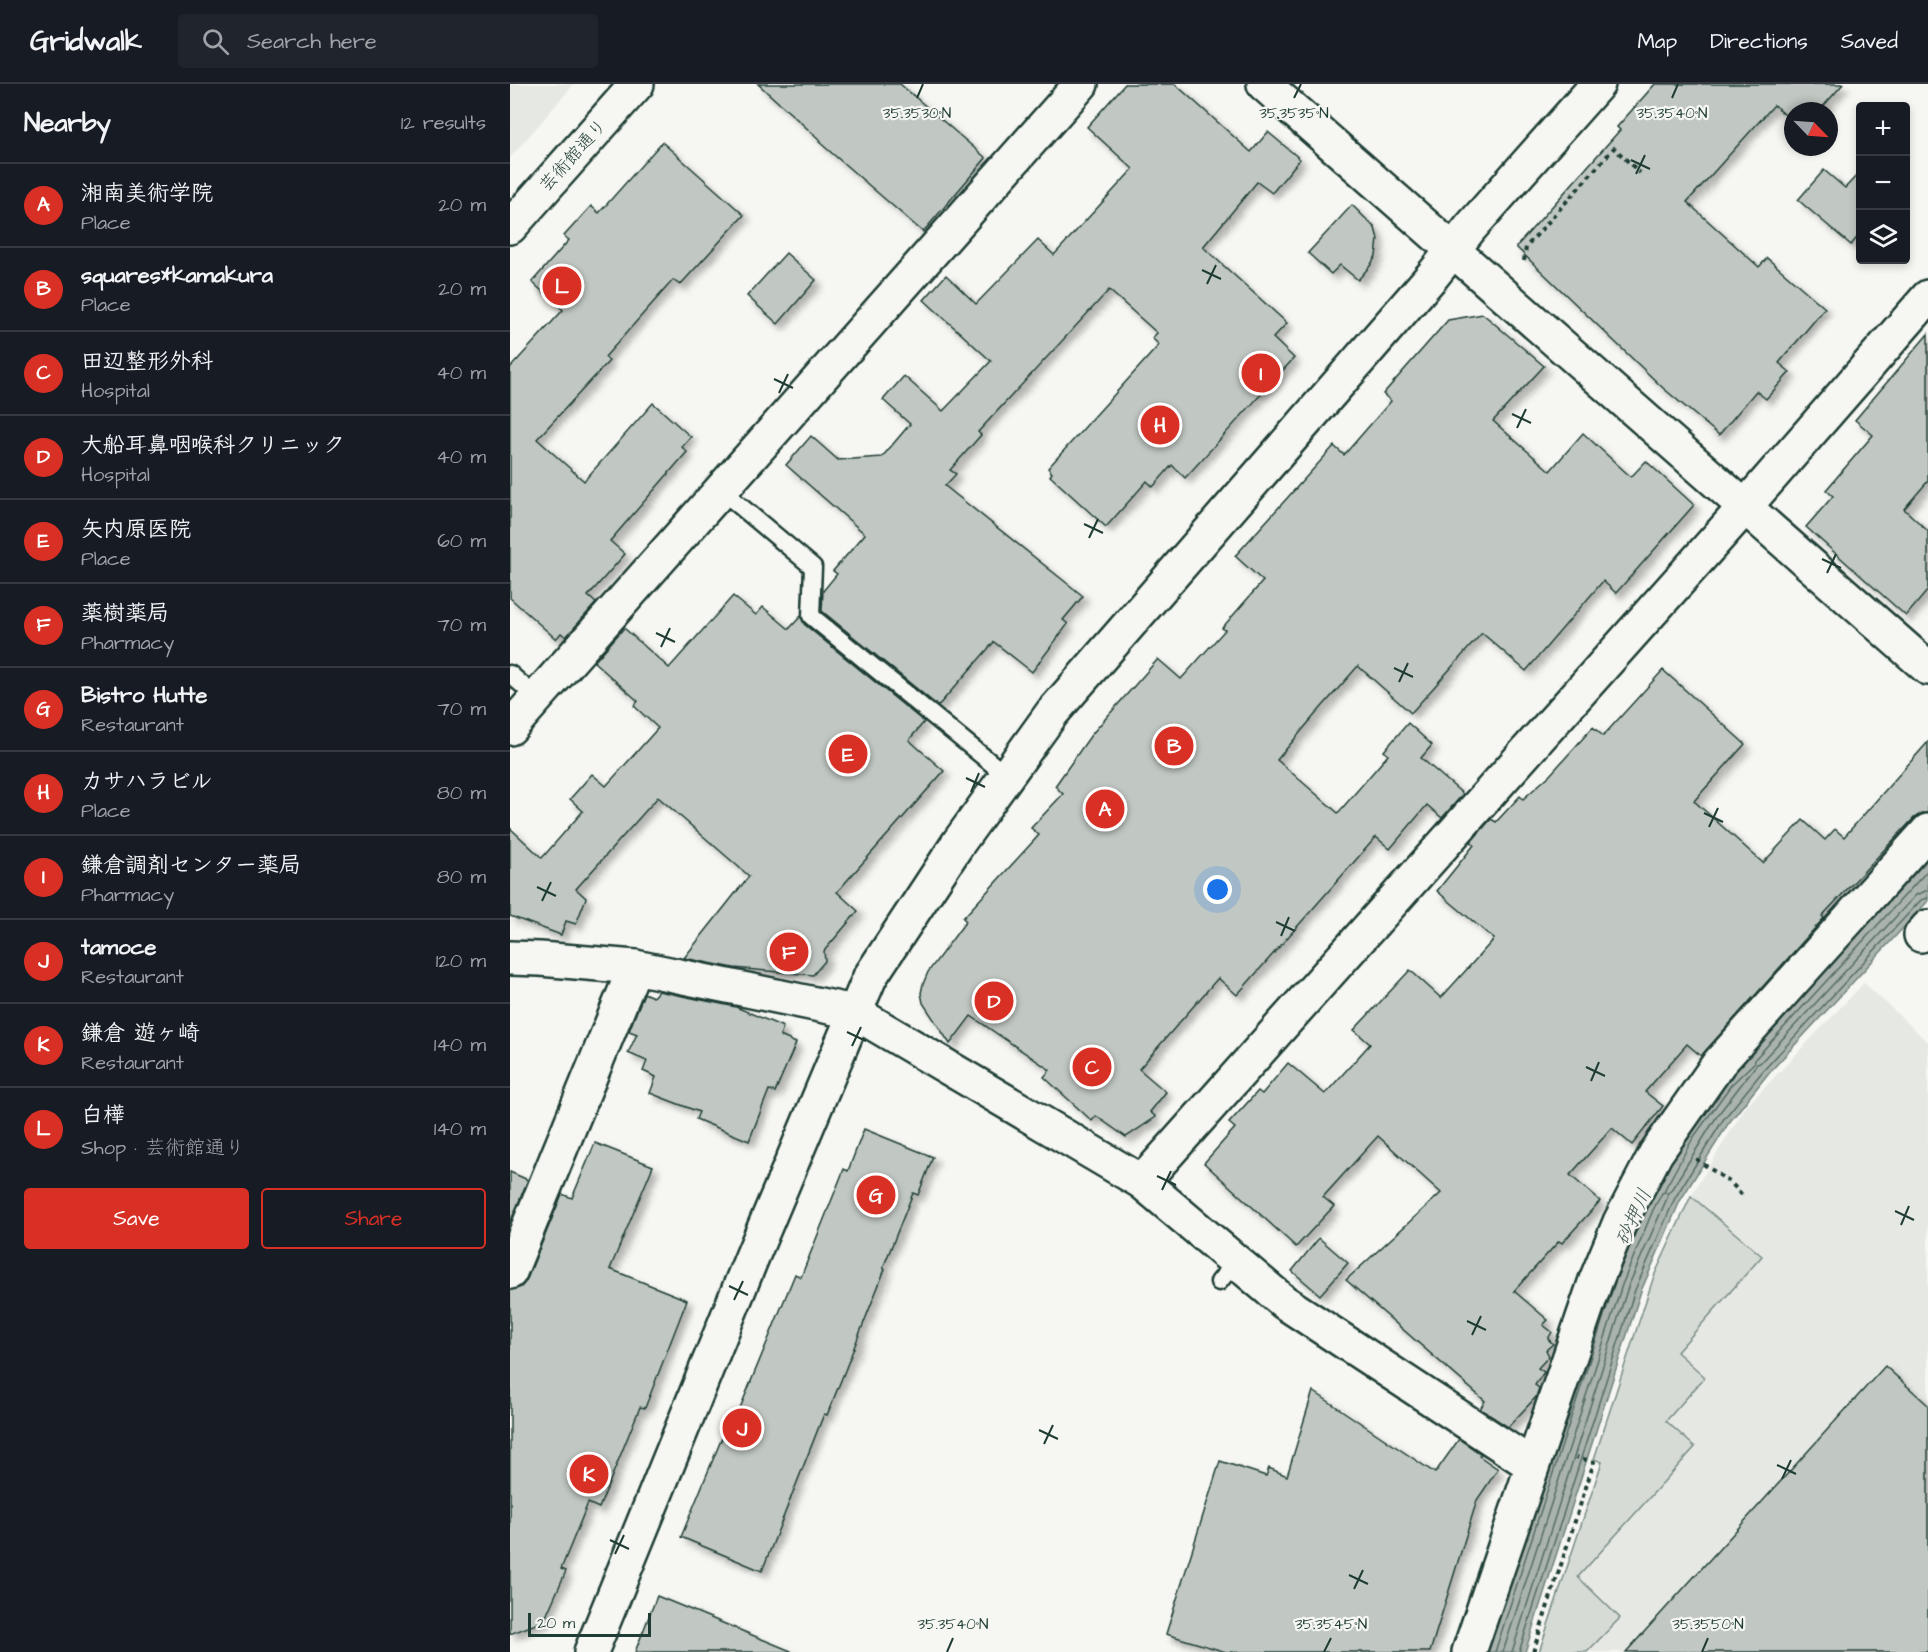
<!DOCTYPE html>
<html lang="en">
<head>
<meta charset="utf-8">
<style>
  :root { --surface:#171b24; --page:#20242c; --text:#f1f3f6; --muted:#9ea1a6; --line:#363941; --accent:#d93025 }
  body { margin:0; font-family:"Architects Daughter","Klee One",sans-serif; background:var(--page); color:var(--text) }
  .controls { position:absolute; right:18px; top:18px; display:grid; overflow:hidden; border-radius:6px; box-shadow:0 3px 9px #0003 }
  .controls button { width:54px; height:54px; display:grid; place-items:center; padding:0; border:0; border-bottom:2px solid var(--line); background:var(--surface); color:var(--text); font:30px sans-serif }
  .compass { position:absolute; left:1274px; top:18px; width:54px; height:54px; border-radius:50%; background:var(--surface); box-shadow:0 3px 9px #0003; rotate:115deg }
  .scale { position:absolute; left:18px; bottom:15px; width:123px; box-sizing:border-box; padding-left:6px; border:3px solid #1f3d34; border-top:0; font-size:16px; line-height:21px; white-space:nowrap; color:#1f3d34; -webkit-text-stroke:4px #f6f6f2; paint-order:stroke }
  .you { position:absolute; left:708px; top:806px; width:21px; height:21px; margin:-15px; border:4px solid #fff; border-radius:50%; background:#1a73e8; box-shadow:0 0 0 9px #1a73e833 }
  .badge { display:grid; place-items:center; width:39px; height:39px; border-radius:50%; background:var(--accent); color:#fff; font-size:20px; font-weight:700 }
  .pin { position:absolute; translate:-50% -50%; border:3px solid #fff; box-shadow:0 2px 6px #0006 }
  .list { margin:0; padding:0; list-style:none }
  h2 { display:flex; justify-content:space-between; align-items:center; height:78px; margin:0; padding:0 24px; font-size:26px }
  h2 small { font-size:20px; font-weight:400; color:var(--muted) }
  .list li { display:grid; grid-template-columns:39px 1fr auto; gap:18px; align-items:center; box-sizing:border-box; height:84px; padding:0 24px; border-top:2px solid var(--line) }
  .list b { display:block; font-size:22px; white-space:nowrap }
  .list p { margin:0; font-size:20px; white-space:nowrap; color:var(--muted) }
  .list em { font-size:20px; font-style:normal; color:var(--muted) }
  .actions { display:flex; gap:12px; padding:18px 24px }
  .actions a { flex:1; padding:14px 0; border:2px solid var(--accent); border-radius:6px; text-align:center; font-size:21px; color:var(--accent) }
  .actions .main { background:var(--accent); color:#fff }
  .icon { flex:none; width:33px; height:33px; fill:none; stroke:currentColor; stroke-width:2; stroke-linecap:round; stroke-linejoin:round }
  .map { position:relative; flex:none; width:1418px; height:1568px; overflow:hidden }
  header { display:flex; align-items:center; gap:36px; box-sizing:border-box; height:84px; padding:0 30px; background:var(--surface); border-bottom:2px solid var(--line) }
  header strong { font-size:28px }
  nav { display:flex; gap:33px; margin-inline-start:auto; font-size:21px }
  .search { width:420px; height:54px; background:var(--page); display:flex; align-items:center; gap:15px; box-sizing:border-box; padding:0 21px; border-radius:6px; color:var(--muted); font-size:22px }
  main { display:flex }
  aside { flex:1; background:var(--surface) }
  .map>svg:first-child { display:block }
  .built { fill:#e6e8e4 }
  .green { fill:#d6dbd6; stroke:#7a8c85; stroke-width:1.5 }
  .water { fill:#aab3ae; stroke:#72847d; stroke-width:1.5 }
  .lines { fill:none; stroke-linecap:round; stroke-linejoin:round }
  .shore { stroke:#576c65; stroke-width:1.5 }
  .building { fill:#c1c8c3; stroke:#1f3d34; stroke-width:1.5; filter:url(#shadow) }
  .lane-casing { stroke:#1f3d34; stroke-width:21 }
  .street-casing { stroke:#1f3d34; stroke-width:38 }
  .secondary-casing { stroke:#1f3d34; stroke-width:38 }
  .path { stroke:#1f3d34; stroke-width:4; stroke-dasharray:4.5 4.5; stroke-linecap:butt }
  .lane { stroke:#f6f6f2; stroke-width:16 }
  .street { stroke:#f6f6f2; stroke-width:33 }
  .secondary { stroke:#f6f6f2; stroke-width:33 }
  .ticks { fill:none; stroke:#1f3d34; stroke-width:2 }
  .labels { text-anchor:middle; stroke-width:4.5; stroke-linejoin:round; paint-order:stroke }
  .street-label { font-size:18px; fill:#1f3d34; stroke:#f6f6f2 }
  .water-label { font-size:20px; font-style:italic; fill:#425a52; stroke:#f6f6f2 }
  .ticks-label { font-size:15px; text-anchor:middle; fill:#1f3d34; stroke:#f6f6f2; stroke-width:4.5; stroke-linejoin:round; paint-order:stroke }
</style>
</head>
<body>
<header>
<strong>Gridwalk</strong>
<div class="search"><svg class="icon" aria-label="search" viewBox="0 0 24 24"><circle cx="10" cy="10" r="6"/><path d="M15 15l6 6"/></svg>Search here</div>
<nav><a>Map</a><a>Directions</a><a>Saved</a></nav>
</header>
<main>
<aside>
<h2>Nearby<small>12 results</small></h2>
<ul class="list">
<li><span class="badge">A</span><div><b>湘南美術学院</b><p>Place</p></div><em>20 m</em></li>
<li><span class="badge">B</span><div><b>squares*kamakura</b><p>Place</p></div><em>20 m</em></li>
<li><span class="badge">C</span><div><b>田辺整形外科</b><p>Hospital</p></div><em>40 m</em></li>
<li><span class="badge">D</span><div><b>大船耳鼻咽喉科クリニック</b><p>Hospital</p></div><em>40 m</em></li>
<li><span class="badge">E</span><div><b>矢内原医院</b><p>Place</p></div><em>60 m</em></li>
<li><span class="badge">F</span><div><b>薬樹薬局</b><p>Pharmacy</p></div><em>70 m</em></li>
<li><span class="badge">G</span><div><b>Bistro Hutte</b><p>Restaurant</p></div><em>70 m</em></li>
<li><span class="badge">H</span><div><b>カサハラビル</b><p>Place</p></div><em>80 m</em></li>
<li><span class="badge">I</span><div><b>鎌倉調剤センター薬局</b><p>Pharmacy</p></div><em>80 m</em></li>
<li><span class="badge">J</span><div><b>tamoce</b><p>Restaurant</p></div><em>120 m</em></li>
<li><span class="badge">K</span><div><b>鎌倉 遊ヶ崎</b><p>Restaurant</p></div><em>140 m</em></li>
<li><span class="badge">L</span><div><b>白樺</b><p>Shop · 芸術館通り</p></div><em>140 m</em></li>
</ul>
<div class="actions"><a class="main">Save</a><a>Share</a></div>
</aside>
<div class="map">
<svg width="1418" height="1568" viewBox="0 0 1418 1568">
  <defs>
    <filter id="shadow"><feDropShadow dx="5.5" dy="5.5" stdDeviation="3" flood-color="#0004"/></filter>
  </defs>
  <rect width="100%" height="100%" fill="#f6f6f2"/>
  <filter id="ink" filterUnits="userSpaceOnUse"><feTurbulence type="fractalNoise" baseFrequency=".0167" numOctaves="2"/><feDisplacementMap in="SourceGraphic" scale="12" xChannelSelector="R" yChannelSelector="G"/><feConvolveMatrix kernelMatrix="1 2 1 2 8 2 1 2 1" color-interpolation-filters="sRGB"/></filter>
  <g filter="url(#ink)">
    <g class="built">
      <polygon points="0,0 64,0 0,74"/>
      <polygon points="1354,899 1418,958 1418,1568 1029,1568 1092,1378 1084,1375 1144,1192 1181,1112 1235,1024"/>
    </g>
    <polygon class="green" points="1181,1112 1252,1172 1167,1268 1195,1293 1156,1337 1185,1363 1068,1493 1110,1534 1077,1568 1029,1568 1092,1378 1084,1375 1144,1192"/>
    <polygon class="water" points="1418,766 1418,817 1257,991 1218,1040 1170,1117 1131,1207 1015,1568 978,1568 1099,1196 1171,1047"/>
    <g class="lines">
      <g class="shore">
        <polyline points="1364,834 1418,775"/>
        <polyline points="985,1568 1105,1198 1129,1140"/>
        <polyline points="993,1568 1112,1201 1143,1126 1152,1109 1155,1108 1155,1105 1183,1054 1221,1001 1245,978 1245,975 1418,786"/>
        <polyline points="1002,1568 1118,1203 1158,1112 1157,1109 1160,1108 1207,1032 1247,980 1250,979 1406,811 1418,806"/>
        <polyline points="1009,1568 1125,1206 1165,1114 1213,1036 1252,988 1411,816 1418,814"/>
      </g>
    </g>
    <g class="building">
      <polygon points="248,0 390,0 476,74 413,148 309,58 311,57"/>
      <polygon points="615,0 665,0 741,68 758,48 790,75 762,109 747,98 693,163 777,239 763,254 784,274 675,394 662,381 643,403 637,397 596,443 540,392 542,389 538,384 649,261 642,254 647,249 599,206 468,348 471,351 440,386 446,390 435,402 573,512 553,536 558,540 522,588 484,558 428,622 312,527 313,507 327,490 323,487 355,450 276,381 301,352 328,376 372,373 400,340 373,316 394,292 433,327 481,277 414,216 436,191 466,220 528,156 544,171 623,85 577,43"/>
      <polygon points="1145,0 1333,0 1309,27 1283,27 1283,38 1264,21 1177,118 1249,183 1257,174 1315,224 1269,279 1280,288 1256,315 1246,307 1209,351 1153,304 1006,163 1110,46 1107,43"/>
      <polygon points="152,58 234,131 170,201 163,196 95,273 99,277 27,355 74,397 143,319 181,353 172,363 177,368 100,457 115,470 78,512 86,519 56,553 51,549 46,555 0,514 0,284 53,226 22,198 59,156 54,152 81,122 89,129"/>
      <polygon points="1314,86 1335,104 1350,88 1350,150 1341,161 1288,116"/>
      <polygon points="842,121 865,144 868,155 866,172 860,182 848,196 830,181 821,190 798,169"/>
      <polygon points="276,169 306,196 268,240 237,212"/>
      <polygon points="973,230 1034,282 983,337 1040,387 1073,349 1121,393 1136,377 1184,421 1106,509 1093,497 1016,587 972,549 901,629 848,582 804,632 767,676 828,729 878,671 874,667 898,639 922,661 911,674 953,710 932,734 917,721 880,765 866,753 727,911 708,894 629,985 656,1008 640,1028 646,1033 616,1053 586,1032 582,1037 534,993 540,986 461,932 440,960 413,919 411,909 413,900 418,888 456,837 453,834 529,751 521,744 553,710 545,702 581,651 648,575 671,595 715,546 712,544 753,497 725,472 824,362 834,371 881,317 873,310 938,236"/>
      <polygon points="1418,250 1418,397 1394,425 1418,447 1418,506 1396,532 1296,443 1323,412 1316,406 1363,351 1345,336"/>
      <polygon points="223,512 246,531 253,523 279,545 291,532 294,540 414,638 399,656 434,687 327,808 348,827 314,867 315,877 303,891 224,884 174,874 239,792 148,713 66,805 76,814 66,840 56,837 51,851 0,832 0,744 32,774 73,727 60,715 82,690 96,702 148,644 124,622 128,617 84,578 114,544 159,584"/>
      <polygon points="1153,586 1235,660 1184,717 1253,779 1293,736 1315,756 1325,745 1334,753 1418,658 1418,729 1412,729 1404,734 1312,832 1314,834 1191,972 1177,960 1135,1008 1153,1022 1122,1061 1102,1044 1060,1091 1090,1117 1052,1159 1049,1157 1004,1207 1038,1236 1033,1241 1042,1248 1038,1255 1043,1260 1036,1266 1039,1272 1028,1284 1034,1288 1025,1301 1029,1304 1026,1313 998,1343 970,1325 975,1317 836,1196 931,1109 868,1052 813,1113 824,1122 786,1163 694,1079 725,1044 719,1039 748,1007 752,1010 778,979 815,1010 860,960 844,946 900,886 931,914 984,855 927,807 964,761 961,758 981,735 986,738 1010,712 1013,715 1040,691 1083,643 1093,652"/>
      <polygon points="148,907 226,923 273,943 270,952 286,959 265,1008 259,1006 239,1057 186,1035 189,1028 140,1009 146,993 133,987 137,977 118,969 127,950 119,947 134,909 143,913"/>
      <polygon points="354,1045 423,1073 408,1111 403,1109 373,1184 375,1185 334,1289 317,1331 314,1330 252,1487 171,1453 223,1327 228,1329 285,1190 291,1193 334,1085 338,1087"/>
      <polygon points="85,1059 143,1082 100,1185 177,1216 135,1324 130,1323 89,1424 78,1419 51,1485 56,1487 34,1537 0,1550 0,1206 11,1203 17,1195 52,1110 62,1114"/>
      <polygon points="0,1088 18,1096 0,1139"/>
      <polygon points="809,1154 838,1179 810,1211 782,1187"/>
      <polygon points="1375,1282 1418,1321 1418,1568 1116,1568"/>
      <polygon points="803,1307 925,1389 949,1355 971,1370 969,1372 988,1385 967,1416 920,1568 716,1568 656,1550 710,1377 756,1392 759,1384 777,1392"/>
      <polygon points="147,1512 281,1567 281,1568 125,1568"/>
    </g>
    <g class="lines">
      <defs>
        <g id="lane">
          <polyline points="211,406 303,483 301,532 497,692"/>
          <polyline points="0,590 27,614"/>
          <polyline points="709,1198 726,1177"/>
        </g>
        <g id="street">
          <polyline points="754,0 1418,584"/>
          <polyline points="0,644 571,0"/>
          <polyline points="1411,851 1418,843"/>
          <polyline points="0,874 30,875 125,883 344,928 632,1098 774,1218 1022,1381"/>
          <polyline points="632,1098 1234,424 1418,213"/>
          <polyline points="0,1188 125,883"/>
          <polyline points="959,1568 1086,1196 1110,1138 1146,1069 1209,979 1418,747"/>
        </g>
        <g id="secondary">
          <polyline points="0,143 127,0"/>
          <polyline points="81,1568 242,1173 360,893 449,758 542,629 923,191 961,143 1088,0"/>
        </g>
      </defs>
      <use href="#lane" class="lane-casing"/>
      <use href="#street" class="street-casing"/>
      <use href="#secondary" class="secondary-casing"/>
      <g class="path">
        <polyline points="1014,177 1016,163 1104,64 1130,89"/>
        <polyline points="1186,1075 1221,1099 1234,1113"/>
        <polyline points="1023,1568 1084,1378 1066,1373"/>
      </g>
      <use href="#lane" class="lane"/>
      <use href="#street" class="street"/>
      <use href="#secondary" class="secondary"/>
    </g>
  </g>
  <path class="ticks" d="M407 14 413 0M784 14 791 0M1162 14 1168 0M1121 76 1140 85M1126 90 1135 71M692 186 711 195M697 200 706 181M264 295 283 304M269 309 278 290M1002 330 1021 339M1007 344 1016 325M574 440 593 449M579 454 588 435M1312 475 1331 484M1317 489 1326 470M146 549 165 558M151 563 160 544M884 584 903 593M889 598 898 579M456 694 475 703M461 708 469 689M1194 729 1213 738M1199 743 1208 724M27 803 46 812M32 817 41 798M766 838 785 847M771 852 779 833M337 948 356 957M342 962 351 943M1076 983 1095 992M1081 997 1089 978M647 1092 666 1101M652 1106 661 1087M1385 1127 1404 1136M1391 1141 1399 1122M219 1202 238 1211M224 1216 233 1197M957 1237 976 1246M962 1251 971 1232M529 1346 548 1355M534 1360 543 1341M1267 1381 1286 1390M1272 1395 1281 1376M100 1456 119 1465M105 1470 114 1451M839 1491 858 1500M844 1505 853 1486M437 1568 443 1554M814 1568 821 1554M1192 1568 1198 1554"/>
  <g class="labels">
    <g class="street-label">
      <text transform="translate(63 71) rotate(-48)" y="6">芸術館通り</text>
    </g>
    <g class="water-label">
      <text transform="translate(1123 1133) rotate(-66)" y="7">砂押川</text>
    </g>
  </g>
  <g class="ticks-label">
    <text x="407" y="34">35.3530°N</text>
    <text x="784" y="34">35.3535°N</text>
    <text x="1162" y="34">35.3540°N</text>
    <text x="443" y="1545">35.3540°N</text>
    <text x="821" y="1545">35.3545°N</text>
    <text x="1198" y="1545">35.3550°N</text>
  </g>
</svg>
<div class="controls">
<button>+</button>
<button>−</button>
<button><svg class="icon" aria-label="layers" viewBox="0 0 24 24"><path d="M12 4l9 5-9 5-9-5zM3 14l9 5 9-5"/></svg></button>
</div>
<svg class="compass" viewBox="-18 -18 36 36"><path d="M0-13l5 13h-10z" fill="#e53935"/><path d="M0 13l5-13h-10z" fill="#9ea1a6"/></svg>
<div class="scale">20 m</div>
<div class="you"></div>
<div class="pin badge" style="left:595px;top:725px">A</div>
<div class="pin badge" style="left:664px;top:662px">B</div>
<div class="pin badge" style="left:582px;top:983px">C</div>
<div class="pin badge" style="left:484px;top:917px">D</div>
<div class="pin badge" style="left:338px;top:670px">E</div>
<div class="pin badge" style="left:279px;top:868px">F</div>
<div class="pin badge" style="left:366px;top:1111px">G</div>
<div class="pin badge" style="left:650px;top:341px">H</div>
<div class="pin badge" style="left:751px;top:289px">I</div>
<div class="pin badge" style="left:232px;top:1344px">J</div>
<div class="pin badge" style="left:79px;top:1390px">K</div>
<div class="pin badge" style="left:52px;top:202px">L</div>
</div>
</main>
</body>
</html>
